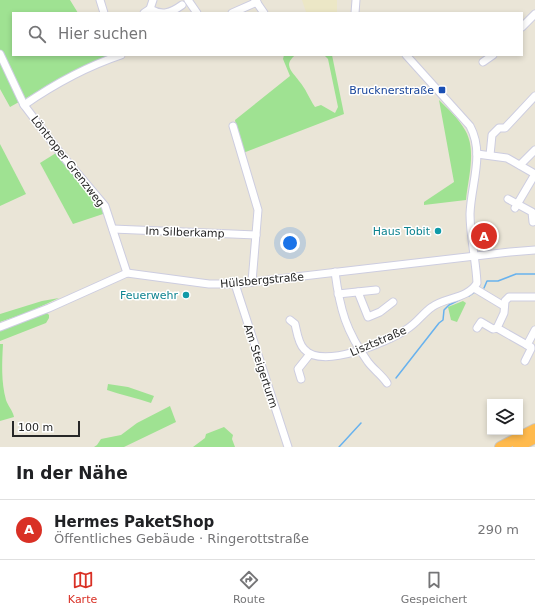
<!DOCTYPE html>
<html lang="de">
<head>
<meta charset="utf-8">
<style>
  :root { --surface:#fff; --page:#f6f6f6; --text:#202124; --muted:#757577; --line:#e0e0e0; --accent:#d93025 }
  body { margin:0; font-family:"DejaVu Sans",sans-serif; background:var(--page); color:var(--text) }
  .controls { position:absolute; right:12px; bottom:12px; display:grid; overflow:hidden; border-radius:0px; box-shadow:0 2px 6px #0003 }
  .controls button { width:36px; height:36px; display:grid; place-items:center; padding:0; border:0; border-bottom:1px solid var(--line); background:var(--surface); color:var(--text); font:20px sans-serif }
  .scale { position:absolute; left:12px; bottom:10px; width:68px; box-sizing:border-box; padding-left:4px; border:2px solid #272727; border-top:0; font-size:11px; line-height:14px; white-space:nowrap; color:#272727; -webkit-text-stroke:3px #fff; paint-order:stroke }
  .you { position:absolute; left:290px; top:243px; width:14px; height:14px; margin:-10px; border:3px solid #fff; border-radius:50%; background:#1a73e8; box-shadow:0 0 0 6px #1a73e833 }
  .badge { display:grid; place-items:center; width:26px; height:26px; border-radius:50%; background:var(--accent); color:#fff; font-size:13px; font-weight:700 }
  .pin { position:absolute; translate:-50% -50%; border:2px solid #fff; box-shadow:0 1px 4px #0006 }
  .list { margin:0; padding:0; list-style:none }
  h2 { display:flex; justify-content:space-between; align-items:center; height:52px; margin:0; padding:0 16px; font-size:17px }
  h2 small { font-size:13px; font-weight:400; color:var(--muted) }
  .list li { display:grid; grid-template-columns:26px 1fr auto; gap:12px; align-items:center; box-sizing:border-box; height:60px; padding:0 16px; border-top:1px solid var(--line) }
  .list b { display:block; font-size:15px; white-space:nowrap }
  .list p { margin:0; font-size:13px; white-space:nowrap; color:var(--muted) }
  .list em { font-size:13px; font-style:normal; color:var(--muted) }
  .icon { flex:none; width:22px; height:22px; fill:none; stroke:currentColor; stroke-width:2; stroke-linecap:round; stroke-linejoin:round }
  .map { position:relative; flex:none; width:535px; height:447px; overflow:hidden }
  .search { position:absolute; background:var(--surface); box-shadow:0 2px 6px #0003; left:12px; right:12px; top:12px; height:44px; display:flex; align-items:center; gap:10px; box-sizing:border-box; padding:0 14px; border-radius:0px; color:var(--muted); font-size:15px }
  .sheet { height:112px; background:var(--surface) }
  nav { display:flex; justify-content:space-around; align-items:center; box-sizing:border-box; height:56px; border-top:1px solid var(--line); background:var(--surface); font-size:11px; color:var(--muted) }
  nav a { display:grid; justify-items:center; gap:2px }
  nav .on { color:var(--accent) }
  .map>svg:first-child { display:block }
  .education { fill:#ece7c6 }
  .green { fill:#9fe292 }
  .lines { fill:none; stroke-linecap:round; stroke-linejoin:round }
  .stream { stroke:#68b2ee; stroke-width:1.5 }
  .minor-casing { stroke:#cdcde0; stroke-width:9 }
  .highway-casing { stroke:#c7c7c7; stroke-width:12 }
  .minor { stroke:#fff; stroke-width:7 }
  .highway { stroke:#ffba4d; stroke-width:10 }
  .transit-dot { fill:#1a4fb4; stroke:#fff; stroke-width:1.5 }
  .culture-dot { fill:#0f9aa8; stroke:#fff; stroke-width:1.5 }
  .labels { text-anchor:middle; stroke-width:3; stroke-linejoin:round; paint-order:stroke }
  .transit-label { font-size:11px; fill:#164399; stroke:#fff; text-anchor:end }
  .street-label { font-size:11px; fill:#272727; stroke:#fff }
  .culture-label { font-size:11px; fill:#0d838f; stroke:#fff; text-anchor:end }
</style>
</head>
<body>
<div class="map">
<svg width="535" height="447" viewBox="0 0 535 447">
  <rect width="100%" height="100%" fill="#eae5d7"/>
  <polygon class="education" points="302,0 337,0 337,13 306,12"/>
  <g class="green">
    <polygon points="0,0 70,0 78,13 13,13 13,55 107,55 109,58 44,88 10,107 0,89"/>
    <path d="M284 55H295C292 58 289 61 289 65 290 72 296 76 299 81 306 89 309 98 315 107L321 105 335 113 338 107 328 59 324 55H332L344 114 243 153 239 142 235 120 290 76 283 59Z"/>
    <path d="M439 100C448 109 459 119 465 130 477 150 468 179 466 200L424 205V202L454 182Z"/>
    <polygon points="0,144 26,194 0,206"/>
    <polygon points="56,153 103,208 106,213 73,224 40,163"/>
    <polygon points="59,298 29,312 0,322 0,314 42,301"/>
    <polygon points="463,301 466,303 457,322 451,320 448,307"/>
    <polygon points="47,313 49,315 49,318 46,323 0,341 0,331"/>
    <path d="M0 344H3C2 363 1 381 6 400 8 406 13 411 14 417L0 421Z"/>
    <path d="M108 384 128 387 154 396 151 403C136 398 122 395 107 390Z"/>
    <polygon points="170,406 176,422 124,447 94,447 97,445 101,439 121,435 137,423"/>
    <polygon points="224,427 233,435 232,439 235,447 193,447 205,438 206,434"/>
  </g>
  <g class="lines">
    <g class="stream">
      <polyline points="484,288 487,281 498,281 516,274 535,274"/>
      <polyline points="469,296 475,292"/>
      <polyline points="396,378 439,323 443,320 444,310 449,305 463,298"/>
      <polyline points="339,447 361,423"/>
    </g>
    <defs>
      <g id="minor">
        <polyline points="100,0 104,13"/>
        <polyline points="188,0 197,13"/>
        <polyline points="255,0 264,13"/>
        <path d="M150 9C162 16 171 13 182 5"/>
        <polyline points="144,13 150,9 153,0"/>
        <polyline points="232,13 257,2"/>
        <polyline points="355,13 356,0"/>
        <polyline points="522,27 535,14"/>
        <polyline points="0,54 24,105 61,154 105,206 127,273"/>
        <polyline points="483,62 493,55"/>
        <path d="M24 105C53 85 88 66 121 55"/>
        <polyline points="233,126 258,210 252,282"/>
        <polyline points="477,154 507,158 535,174"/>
        <polyline points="490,155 492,135 499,128 505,128 535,96"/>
        <polyline points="520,165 535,150"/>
        <polyline points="508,199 532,212 533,222"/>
        <polyline points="515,208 535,174"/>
        <polyline points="113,229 256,235"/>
        <path d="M335 272C340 310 346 331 368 362 374 370 382 375 387 383"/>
        <polyline points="235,284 288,447"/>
        <polyline points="474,288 504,306"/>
        <polyline points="358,292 368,317 380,312 393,302"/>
        <polyline points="338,294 376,290"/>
        <polyline points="535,297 509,297 505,301 504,313 497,328 527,345 535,330"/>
        <path d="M290 320 295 324C297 332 298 343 304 349 322 370 388 342 407 329 417 323 423 313 432 307 445 297 468 299 477 283 476 260 470 237 470 214 471 184 485 154 470 126L406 55"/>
        <polyline points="0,327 49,308 127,273 209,284 235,284 510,252 535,250"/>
        <polyline points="477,328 481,322 493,329 497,328"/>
        <polyline points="525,361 531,349 531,347 527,345"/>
        <polyline points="301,379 298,369 310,354"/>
      </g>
      <g id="highway">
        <polyline points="500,447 535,429"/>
        <polyline points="518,447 535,438"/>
      </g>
    </defs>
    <use href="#minor" class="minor-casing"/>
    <use href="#highway" class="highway-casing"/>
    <use href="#minor" class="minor"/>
    <use href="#highway" class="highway"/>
  </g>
  <rect class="transit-dot" x="438" y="86" width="8" height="8" rx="2"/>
  <g class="culture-dot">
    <circle cx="438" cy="231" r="4"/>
    <circle cx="186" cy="295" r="4"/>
  </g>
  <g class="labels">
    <g class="transit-label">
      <text x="434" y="94">Brucknerstraße</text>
    </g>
    <g class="street-label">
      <text transform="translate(68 161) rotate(52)" y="4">Löntroper Grenzweg</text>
      <text transform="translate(185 232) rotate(2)" y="4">Im Silberkamp</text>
      <text transform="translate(262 280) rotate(-5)" y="4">Hülsbergstraße</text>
      <text transform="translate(378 341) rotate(-23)" y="4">Lisztstraße</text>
      <text transform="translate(261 366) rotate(72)" y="4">Am Steigerturm</text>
    </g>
    <g class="culture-label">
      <text x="430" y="235">Haus Tobit</text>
      <text x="178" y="299">Feuerwehr</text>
    </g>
  </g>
</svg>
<div class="controls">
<button><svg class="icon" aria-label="layers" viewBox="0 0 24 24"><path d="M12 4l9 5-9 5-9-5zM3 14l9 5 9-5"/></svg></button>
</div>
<div class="scale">100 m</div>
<div class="you"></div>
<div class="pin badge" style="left:484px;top:236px">A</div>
<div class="search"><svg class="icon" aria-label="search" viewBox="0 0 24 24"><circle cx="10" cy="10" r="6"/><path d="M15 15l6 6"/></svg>Hier suchen</div>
</div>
<section class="sheet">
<h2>In der Nähe<small></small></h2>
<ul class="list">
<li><span class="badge">A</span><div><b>Hermes PaketShop</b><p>Öffentliches Gebäude · Ringerottstraße</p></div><em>290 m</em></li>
</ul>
</section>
<nav>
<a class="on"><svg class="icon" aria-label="map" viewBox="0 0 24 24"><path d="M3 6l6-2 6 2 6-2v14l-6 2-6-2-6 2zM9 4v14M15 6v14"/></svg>Karte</a>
<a><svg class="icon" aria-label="directions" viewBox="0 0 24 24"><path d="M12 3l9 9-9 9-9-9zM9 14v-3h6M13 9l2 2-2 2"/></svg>Route</a>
<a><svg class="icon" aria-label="saved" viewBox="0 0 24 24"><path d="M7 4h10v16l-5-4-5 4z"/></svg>Gespeichert</a>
</nav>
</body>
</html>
